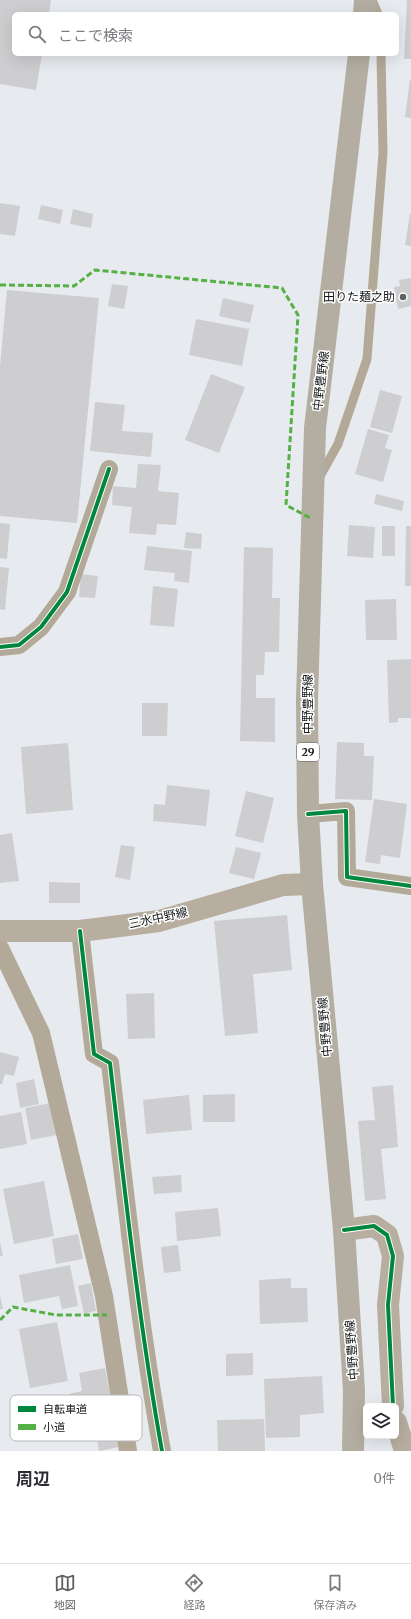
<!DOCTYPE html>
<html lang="ja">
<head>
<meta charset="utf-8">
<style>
  :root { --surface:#fff; --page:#f2f2f3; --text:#2b2b33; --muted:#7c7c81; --line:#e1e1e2; --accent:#5e6063 }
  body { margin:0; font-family:Merriweather,"Noto Sans JP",serif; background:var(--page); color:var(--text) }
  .controls { position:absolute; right:12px; bottom:12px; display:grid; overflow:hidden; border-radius:6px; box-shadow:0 4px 16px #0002 }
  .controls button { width:36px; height:36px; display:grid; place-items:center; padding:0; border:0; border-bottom:1px solid var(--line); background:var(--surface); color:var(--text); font:20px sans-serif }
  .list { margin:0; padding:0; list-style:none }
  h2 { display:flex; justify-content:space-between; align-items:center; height:52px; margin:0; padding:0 16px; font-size:17px }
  h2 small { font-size:13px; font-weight:400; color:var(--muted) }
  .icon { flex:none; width:22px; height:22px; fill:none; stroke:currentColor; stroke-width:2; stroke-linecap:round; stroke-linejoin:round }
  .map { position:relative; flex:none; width:411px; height:1451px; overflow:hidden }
  .search { position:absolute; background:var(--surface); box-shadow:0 4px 16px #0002; left:12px; right:12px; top:12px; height:44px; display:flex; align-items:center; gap:10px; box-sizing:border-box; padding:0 14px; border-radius:6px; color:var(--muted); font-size:15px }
  .sheet { height:112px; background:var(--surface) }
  nav { display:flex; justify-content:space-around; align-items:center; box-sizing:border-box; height:56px; border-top:1px solid var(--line); background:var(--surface); font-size:11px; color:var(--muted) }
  nav a { display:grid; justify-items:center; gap:2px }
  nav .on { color:var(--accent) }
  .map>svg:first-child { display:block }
  .building { fill:#ceced1 }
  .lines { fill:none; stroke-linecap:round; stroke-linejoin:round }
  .lane { stroke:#b3a998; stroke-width:9 }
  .street { stroke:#b3a998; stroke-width:18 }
  .secondary { stroke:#b7aea0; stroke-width:22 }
  .primary { stroke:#b4ada2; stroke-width:22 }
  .quiet { stroke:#55b145; stroke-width:3; stroke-dasharray:6 3; stroke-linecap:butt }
  .cycleway-casing { stroke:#fff; stroke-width:6 }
  .cycleway { stroke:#00873e; stroke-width:4 }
  .poi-dot { fill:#5e6063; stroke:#fff; stroke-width:1.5 }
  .labels { text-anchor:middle; stroke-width:3; stroke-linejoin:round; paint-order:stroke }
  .shield { fill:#fff; stroke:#5a5c5d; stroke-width:1 }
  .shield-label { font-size:11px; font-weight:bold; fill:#141618 }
  .poi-label { font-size:12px; fill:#141618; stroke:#fff; text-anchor:end }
  .street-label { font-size:12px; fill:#141618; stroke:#fff }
  .key { fill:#fff; stroke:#b8b9ba; stroke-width:1 }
  .key-label { font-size:11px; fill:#141618 }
</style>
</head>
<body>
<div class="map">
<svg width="411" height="1451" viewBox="0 0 411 1451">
  <rect width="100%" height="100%" fill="#e7eaee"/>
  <g class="building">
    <polygon points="0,0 51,0 49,14 14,14 14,54 42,54 36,90 0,84"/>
    <polygon points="407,0 411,0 411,59 404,59"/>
    <polygon points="410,79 411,80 411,118 405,117"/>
    <polygon points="0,203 20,206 15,236 0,234"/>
    <polygon points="41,205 63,210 60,224 38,219"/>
    <polygon points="73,209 93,214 91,228 70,224"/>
    <polygon points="410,214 411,214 411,246 405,245"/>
    <polygon points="411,278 411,306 398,309 394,287 400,286 399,280"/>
    <polygon points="112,284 128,286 124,309 108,306"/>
    <polygon points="7,290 99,298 77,523 0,516 0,366"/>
    <polygon points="223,298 254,305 250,323 219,316"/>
    <polygon points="196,319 249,329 242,366 189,355"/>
    <polygon points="211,374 245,387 219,453 185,440"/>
    <polygon points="380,390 402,396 392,433 370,427"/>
    <polygon points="95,402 125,405 122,431 153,433 151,457 90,451"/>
    <polygon points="368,429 389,435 385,448 392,450 383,482 355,474"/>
    <polygon points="138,464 161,465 158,491 179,493 176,525 157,524 156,535 129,533 132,507 112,505 113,486 136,488"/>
    <polygon points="376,494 404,501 402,511 374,504"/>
    <polygon points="0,523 10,524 7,559 0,558"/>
    <polygon points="349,525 375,527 373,558 347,556"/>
    <rect x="382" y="526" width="13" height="30"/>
    <polygon points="406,526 411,526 411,586 405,586"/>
    <polygon points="186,532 202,534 201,549 184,548"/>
    <polygon points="147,546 192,551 189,583 174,581 175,573 144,570"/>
    <polygon points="244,547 273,548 272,598 280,598 279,652 265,652 264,675 256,675 256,698 275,698 275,742 240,741"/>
    <polygon points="0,567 9,568 5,610 0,609"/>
    <polygon points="81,574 98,576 95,598 79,597"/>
    <polygon points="153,586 178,589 174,627 150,625"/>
    <polygon points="396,599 397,640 366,640 365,600"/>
    <polygon points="411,659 411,718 398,718 398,722 389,723 387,660"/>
    <polygon points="142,703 168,703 167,736 142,736"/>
    <polygon points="337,742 364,743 364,756 374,756 372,800 335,799"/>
    <polygon points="68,743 73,810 26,814 21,747"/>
    <polygon points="167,785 210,790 206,826 153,821 154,804 165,805"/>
    <polygon points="246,791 274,798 263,843 235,836"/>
    <polygon points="374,799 407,804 400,858 381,855 380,864 365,862"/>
    <polygon points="12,833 19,881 0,883 0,835"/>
    <polygon points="121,845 135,847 130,880 115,877"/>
    <polygon points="236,847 261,853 254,879 229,873"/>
    <polygon points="49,882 80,883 80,903 49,903"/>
    <polygon points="287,915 292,970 253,974 258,1033 225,1036 214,921"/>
    <polygon points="154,993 155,1038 128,1039 126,994"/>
    <polygon points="0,1052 19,1057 14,1076 5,1074 2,1084 0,1084"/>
    <polygon points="34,1079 39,1104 20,1108 16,1083"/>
    <polygon points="393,1085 398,1147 381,1149 386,1199 365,1201 358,1121 375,1120 372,1087"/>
    <polygon points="235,1094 235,1122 203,1122 203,1095"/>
    <polygon points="189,1095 192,1130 146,1134 143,1100"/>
    <polygon points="56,1102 62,1134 31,1140 25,1108"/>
    <polygon points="21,1112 27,1144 0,1149 0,1116"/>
    <polygon points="181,1175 182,1192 154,1194 152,1177"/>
    <polygon points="44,1181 54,1236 14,1244 3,1189"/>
    <polygon points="218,1208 221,1236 177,1241 175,1212"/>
    <polygon points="78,1234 83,1259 56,1264 52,1239"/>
    <polygon points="0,1242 3,1256 0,1256"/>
    <polygon points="178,1245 181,1271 164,1273 161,1247"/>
    <polygon points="70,1265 78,1306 62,1309 59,1296 24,1303 19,1275"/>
    <polygon points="291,1278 291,1288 307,1288 308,1322 260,1324 259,1280"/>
    <polygon points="91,1283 96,1311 84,1314 78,1286"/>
    <polygon points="0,1296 3,1309 0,1309"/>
    <polygon points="57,1322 68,1381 30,1388 19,1329"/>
    <polygon points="253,1353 253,1375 226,1376 226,1354"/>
    <polygon points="105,1368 115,1422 76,1430 69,1394 82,1391 79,1373"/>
    <polygon points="322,1376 324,1413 300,1415 300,1437 266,1438 264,1379"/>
    <polygon points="264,1419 265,1451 218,1451 217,1420"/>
    <polygon points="115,1431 119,1447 99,1451 96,1434"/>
  </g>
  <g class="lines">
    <g class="lane">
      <polyline points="372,0 378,14"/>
      <polyline points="319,478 338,444 367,359 383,153 381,54"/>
    </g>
    <g class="street">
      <polyline points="0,647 19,645 41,627 67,592 109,469"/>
      <polyline points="308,814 346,811 347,877 411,886"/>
      <path d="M80 931 94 1054 110 1063C125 1193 139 1323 162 1451"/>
      <polyline points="0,948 41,1033 104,1296 128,1451"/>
    </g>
    <g class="secondary">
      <polyline points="0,931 80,931 159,921 283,885 312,884"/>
      <polyline points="344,1230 374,1226 387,1235 393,1256 388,1305 393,1406"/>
      <polyline points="396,1422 405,1451"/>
    </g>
    <g class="primary">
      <polyline points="364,14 365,0"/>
      <polyline points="353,1451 354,1391 344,1230 312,884 308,814 307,700 315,428 359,54"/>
    </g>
    <g class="quiet">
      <polyline points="0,285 74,286 95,270 282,288 298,315 286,505 312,519"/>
      <polyline points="0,1320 13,1307 56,1315 107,1315"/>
    </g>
    <defs>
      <g id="cycleway">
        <polyline points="0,647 19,645 41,627 67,592 109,469"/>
        <polyline points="308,814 346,811 347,877 411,886"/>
        <path d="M80 931 94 1054 110 1063C125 1193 139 1323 162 1451"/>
        <polyline points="344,1230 374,1226 387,1235 393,1256 388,1305 393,1406"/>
      </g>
    </defs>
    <use href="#cycleway" class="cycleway-casing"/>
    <use href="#cycleway" class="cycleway"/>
  </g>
  <circle class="poi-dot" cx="403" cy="297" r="4"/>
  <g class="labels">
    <rect class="shield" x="297" y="743" width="22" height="18" rx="3"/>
    <g class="shield-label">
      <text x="308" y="756">29</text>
    </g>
    <g class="poi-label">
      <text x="395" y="301">田りた麺之助</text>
    </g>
    <g class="street-label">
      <text transform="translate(321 381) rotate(-83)" y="4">中野豊野線</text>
      <text transform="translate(308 704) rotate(-90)" y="4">中野豊野線</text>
      <text transform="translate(158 918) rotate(-12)" y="4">三水中野線</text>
      <text transform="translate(325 1027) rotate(-95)" y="4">中野豊野線</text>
      <text transform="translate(352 1350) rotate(-94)" y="4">中野豊野線</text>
    </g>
  </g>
  <rect x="10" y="1395" width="132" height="46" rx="6" class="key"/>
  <rect x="18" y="1406" width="18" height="6" fill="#00873e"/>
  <rect x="18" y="1424" width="18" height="6" fill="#55b145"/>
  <g class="key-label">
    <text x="43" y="1413">自転車道</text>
    <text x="43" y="1431">小道</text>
  </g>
</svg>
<div class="controls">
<button><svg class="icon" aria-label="layers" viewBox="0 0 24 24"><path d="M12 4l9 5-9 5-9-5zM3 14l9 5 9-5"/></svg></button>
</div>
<div class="search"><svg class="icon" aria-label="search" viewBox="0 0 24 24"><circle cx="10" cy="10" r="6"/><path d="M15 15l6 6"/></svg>ここで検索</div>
</div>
<section class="sheet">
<h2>周辺<small>0件</small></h2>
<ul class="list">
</ul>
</section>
<nav>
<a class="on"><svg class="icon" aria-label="map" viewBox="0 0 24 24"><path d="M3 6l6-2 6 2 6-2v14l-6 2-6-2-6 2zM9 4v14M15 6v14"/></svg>地図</a>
<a><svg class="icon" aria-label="directions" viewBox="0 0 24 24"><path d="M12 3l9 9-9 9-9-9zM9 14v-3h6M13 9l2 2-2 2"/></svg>経路</a>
<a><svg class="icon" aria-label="saved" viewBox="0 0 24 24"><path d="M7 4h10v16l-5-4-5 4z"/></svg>保存済み</a>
</nav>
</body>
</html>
